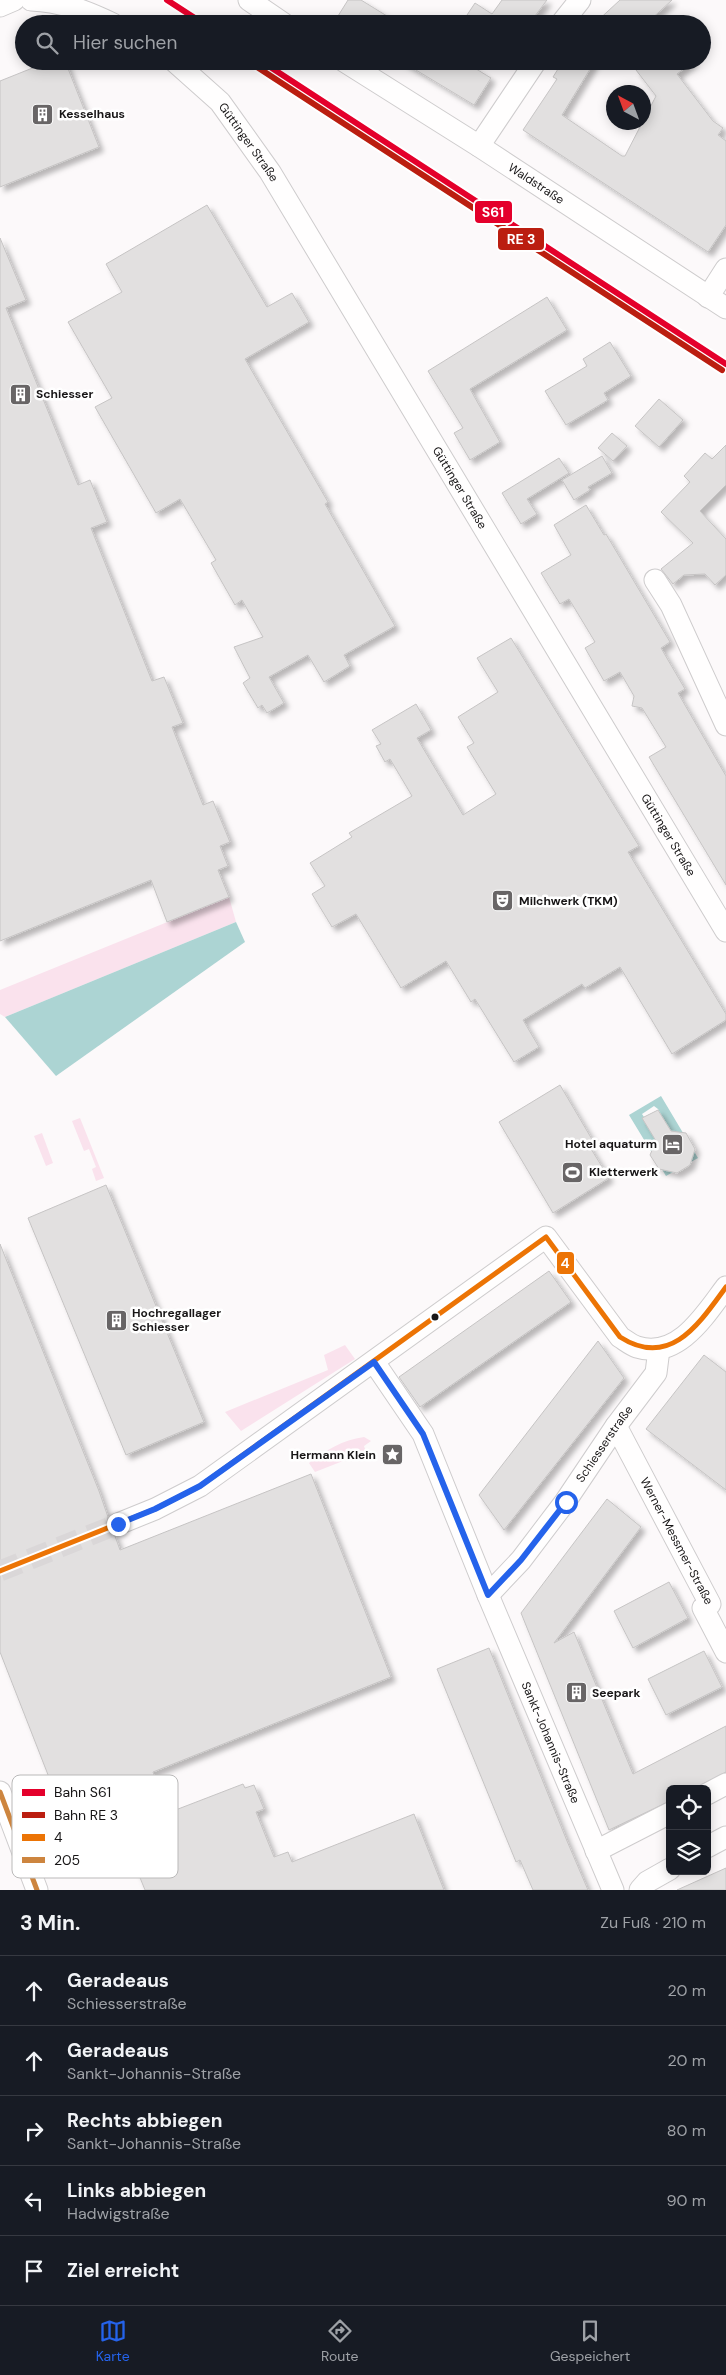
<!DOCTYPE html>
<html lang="de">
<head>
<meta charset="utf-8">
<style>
  :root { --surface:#171b24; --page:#20242c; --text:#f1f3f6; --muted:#9ea1a6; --line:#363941; --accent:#2563eb }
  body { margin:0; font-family:"DM Sans",sans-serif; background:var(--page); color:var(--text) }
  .controls { position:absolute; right:15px; bottom:15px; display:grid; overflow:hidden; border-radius:8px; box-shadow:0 2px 12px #0003 }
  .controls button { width:45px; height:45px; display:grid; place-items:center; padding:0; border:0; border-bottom:1px solid var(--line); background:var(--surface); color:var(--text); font:25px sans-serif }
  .compass { position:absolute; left:606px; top:85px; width:45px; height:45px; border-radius:50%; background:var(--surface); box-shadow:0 2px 12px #0003; rotate:319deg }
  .stop { position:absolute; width:15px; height:15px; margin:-11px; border:4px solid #2563eb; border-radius:50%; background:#fff }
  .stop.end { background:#2563eb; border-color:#fff; box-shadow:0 1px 5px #0008 }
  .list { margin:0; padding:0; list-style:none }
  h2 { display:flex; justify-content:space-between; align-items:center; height:65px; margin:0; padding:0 20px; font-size:21px }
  h2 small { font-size:16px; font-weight:400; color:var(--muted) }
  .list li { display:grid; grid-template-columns:32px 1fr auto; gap:15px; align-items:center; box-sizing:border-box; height:70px; padding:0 20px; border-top:1px solid var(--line) }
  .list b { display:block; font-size:19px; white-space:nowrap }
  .list p { margin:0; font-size:16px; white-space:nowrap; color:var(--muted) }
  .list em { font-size:16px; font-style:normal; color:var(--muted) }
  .icon { flex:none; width:28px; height:28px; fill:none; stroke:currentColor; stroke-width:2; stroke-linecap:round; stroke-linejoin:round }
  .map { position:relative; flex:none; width:726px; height:1890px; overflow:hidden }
  .search { position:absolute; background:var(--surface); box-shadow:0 2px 12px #0003; left:15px; right:15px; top:15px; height:55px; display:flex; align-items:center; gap:12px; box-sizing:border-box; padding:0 18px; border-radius:28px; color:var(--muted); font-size:19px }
  .sheet { height:415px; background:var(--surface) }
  nav { display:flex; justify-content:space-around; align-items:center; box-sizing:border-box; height:70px; border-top:1px solid var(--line); background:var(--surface); font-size:14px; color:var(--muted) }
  nav a { display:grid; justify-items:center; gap:2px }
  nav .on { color:var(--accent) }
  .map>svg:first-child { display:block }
  .green { fill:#fae2ed }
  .water { fill:#acd4d3; fill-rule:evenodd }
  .building { fill:#e2e0e0; stroke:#c6c4c4; filter:url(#shadow) }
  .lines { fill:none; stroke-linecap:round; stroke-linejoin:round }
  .street-tunnel { stroke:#dad7d8; stroke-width:21; stroke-dasharray:21 11; stroke-linecap:butt }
  .street-casing { stroke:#cecccd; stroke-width:23 }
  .street { stroke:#fffefe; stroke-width:21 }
  .bus-1-casing { stroke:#fff; stroke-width:9 }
  .bus-2-casing { stroke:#fff; stroke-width:9 }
  .bus-1 { stroke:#ec7405; stroke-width:5 }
  .bus-2 { stroke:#cd853f; stroke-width:5 }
  .rail-1-casing { stroke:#fff; stroke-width:10 }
  .rail-2-casing { stroke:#fff; stroke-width:10 }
  .rail-1 { stroke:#e4002b; stroke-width:6 }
  .rail-2 { stroke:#bb1e10; stroke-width:6 }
  .route { stroke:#2563eb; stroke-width:6 }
  .bus-dot { fill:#181617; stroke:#fff; stroke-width:2 }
  .labels { text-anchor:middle; stroke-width:5; stroke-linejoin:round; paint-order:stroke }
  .poi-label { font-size:12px; font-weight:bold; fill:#181617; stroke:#fff; text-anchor:start }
  .street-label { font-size:12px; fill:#181617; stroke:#fff }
  .key { fill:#fff; stroke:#bab9b9; stroke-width:1 }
  .key-label { font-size:14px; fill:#181617 }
  .line-badge { stroke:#fff; stroke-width:2 }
  .badge-label { font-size:14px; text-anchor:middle; font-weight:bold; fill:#fff }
</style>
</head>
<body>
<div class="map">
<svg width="726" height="1890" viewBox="0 0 726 1890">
  <defs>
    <filter id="shadow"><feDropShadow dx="4.5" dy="4.5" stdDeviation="2.5" flood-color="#0004"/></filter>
  </defs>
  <rect width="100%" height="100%" fill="#fcf9fa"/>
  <g class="green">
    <polygon points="229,897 236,922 5,1017 0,1014 0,990"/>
    <polygon points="80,1118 104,1178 96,1181 92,1169 96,1167 89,1149 84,1151 72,1121"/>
    <polygon points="42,1133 53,1163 46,1166 34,1136"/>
    <polygon points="345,1345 355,1359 241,1431 225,1412 328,1370 324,1355"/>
    <path d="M364 1437 371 1441 364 1446 366 1452 315 1472 309 1463C327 1450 342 1440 364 1437Z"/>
  </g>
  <g class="water">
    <polygon points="236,922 245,942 56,1076 5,1017"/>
    <path d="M661 1096 698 1158 666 1176 629 1115ZM654 1106 658 1109 672 1136 644 1117 642 1114Z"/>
  </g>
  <g class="building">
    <polygon points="348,0 361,0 400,24 333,24"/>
    <polygon points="502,0 547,0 529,24 461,24 475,3 492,14"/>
    <polygon points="620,0 672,0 646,24 594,24"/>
    <polygon points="50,61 65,61 99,147 0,187 0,81"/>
    <polygon points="401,61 463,61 491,78 474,105"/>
    <polygon points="563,61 595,61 562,115 622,156 625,156 656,96 636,70 647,61 694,61 677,74 713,121 723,128 718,135 726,141 726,225 708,252 523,130 557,79 553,77"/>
    <polygon points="207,205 267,307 292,293 309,322 245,359 328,502 325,504 395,626 344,655 350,666 324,682 308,655 269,677 284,703 267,713 262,705 258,708 243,683 250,678 234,647 263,637 242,600 235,605 211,563 216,560 180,499 156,513 95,407 112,398 68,322 122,292 106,264"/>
    <polygon points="0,238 26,300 6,308 78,485 90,480 107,522 91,528 152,681 164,677 183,723 172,727 203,805 213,801 230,842 220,846 228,866 218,870 229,897 167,922 151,880 0,941"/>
    <polygon points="547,297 567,330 470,389 500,442 470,460 454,433 463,428 428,371"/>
    <polygon points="610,342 631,376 604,393 608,400 566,425 545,391 587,366 583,359"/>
    <polygon points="659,399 683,420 659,447 635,426"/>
    <polygon points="612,433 627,446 613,461 598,448"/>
    <polygon points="726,445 726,485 700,511 726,539 726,575 715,585 705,574 684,575 673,584 661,569 693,543 661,512 690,482 684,476 705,453 712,459"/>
    <polygon points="602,456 612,473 588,487 590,490 574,500 562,480"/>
    <polygon points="559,458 569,473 527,499 537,514 521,524 502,493"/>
    <polygon points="586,505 604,535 606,534 670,642 661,648 685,689 678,693 726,776 726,885 649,757 666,747 642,708 632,706 634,696 620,672 604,681 585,648 595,642 569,599 560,604 541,573 571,555 554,525"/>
    <polygon points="511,638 639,846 628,852 726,1014 726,1020 672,1054 620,967 585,988 582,984 523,1020 539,1047 514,1062 475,999 471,1002 446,961 401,988 356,914 332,927 312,894 325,886 310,863 352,837 349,833 412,796 390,759 385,762 376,746 381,744 372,730 416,704 431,730 417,738 463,815 496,794 467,747 474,743 458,717 498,692 477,658"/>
    <polygon points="560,1085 593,1141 588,1144 609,1178 553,1213 499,1122"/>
    <polygon points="658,1110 671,1131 686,1133 695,1149 690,1165 677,1173 659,1169 650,1155 656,1141 642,1118"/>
    <polygon points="106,1185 204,1422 126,1455 28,1218"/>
    <polygon points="0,1244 99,1491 108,1517 106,1528 115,1536 120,1550 311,1474 391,1677 153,1772 154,1775 87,1801 86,1798 61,1808 0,1652"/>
    <polygon points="549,1271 571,1302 420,1407 399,1377"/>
    <polygon points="598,1341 624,1378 504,1530 479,1495"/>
    <polygon points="704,1355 726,1372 726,1490 646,1429"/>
    <polygon points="607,1499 641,1527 554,1643 574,1632 633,1774 726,1726 726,1772 693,1789 670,1789 670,1801 609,1830 521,1613"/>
    <polygon points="669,1582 688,1618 633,1648 614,1611"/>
    <polygon points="489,1648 567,1841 588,1890 533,1890 520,1860 516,1862 437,1669"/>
    <polygon points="704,1651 722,1687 666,1715 648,1679"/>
    <polygon points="243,1784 245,1788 254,1785 264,1809 256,1812 274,1857 288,1852 292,1862 414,1814 444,1890 145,1890 121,1831"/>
    <polygon points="726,1868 726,1890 677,1890"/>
  </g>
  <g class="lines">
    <polyline class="street-tunnel" points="0,1571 118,1524"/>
    <defs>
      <g id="street">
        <path d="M31 0C60 1 86 11 113 24"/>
        <polyline points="249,0 284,24"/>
        <polyline points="0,6 14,0"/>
        <polyline points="561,24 580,0"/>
        <path id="s1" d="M174 61 220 102 270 172 726 931"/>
        <path id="s2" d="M344 61 479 146 726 308"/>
        <polyline points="479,146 536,61"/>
        <polyline points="708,297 726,269"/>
        <polyline points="655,580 671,605 726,725"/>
        <path id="s3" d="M374 1362 423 1434 488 1595 613 1890"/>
        <path id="s4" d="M616 1426 710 1604 703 1608 726 1652"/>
        <path d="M118 1524 155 1509 200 1486 546 1237 620 1337C625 1340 631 1345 637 1347 678 1360 705 1315 726 1287"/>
        <path id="s5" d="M488 1595 521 1560 565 1502 616 1426 656 1373 659 1349"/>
        <polyline points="0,1792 37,1890"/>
        <polyline points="707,1794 726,1784"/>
        <polyline points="707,1847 726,1837"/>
        <polyline points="596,1851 670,1813"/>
        <polyline points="640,1890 647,1882 670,1869"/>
      </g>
    </defs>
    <use href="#street" class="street-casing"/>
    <use href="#street" class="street"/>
    <defs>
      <path id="bus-1" d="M0 1571 155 1509 200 1486 546 1237 620 1337C670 1369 699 1324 726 1287"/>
      <polyline id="bus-2" points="0,1792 37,1890"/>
    </defs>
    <use href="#bus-1" class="bus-1-casing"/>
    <use href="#bus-2" class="bus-2-casing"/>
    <use href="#bus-1" class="bus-1"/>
    <use href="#bus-2" class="bus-2"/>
    <defs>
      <g id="rail-1">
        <polyline points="167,0 204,24"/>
        <polyline points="261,61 726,364"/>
      </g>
      <polyline id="rail-2" points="257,67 722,370"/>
    </defs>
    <use href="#rail-1" class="rail-1-casing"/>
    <use href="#rail-2" class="rail-2-casing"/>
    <use href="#rail-1" class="rail-1"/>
    <use href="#rail-2" class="rail-2"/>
  </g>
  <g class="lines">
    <polyline class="route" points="118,1524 155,1509 200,1486 374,1362 423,1434 488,1595 521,1560 566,1502"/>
  </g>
  <defs>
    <symbol id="building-square" viewBox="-11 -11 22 22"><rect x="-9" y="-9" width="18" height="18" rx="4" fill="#686566" stroke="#fff"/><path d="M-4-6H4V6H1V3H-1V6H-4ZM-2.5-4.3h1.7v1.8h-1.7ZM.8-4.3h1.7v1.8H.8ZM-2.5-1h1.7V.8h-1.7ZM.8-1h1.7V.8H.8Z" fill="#fff"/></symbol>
    <symbol id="theatre-square" viewBox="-11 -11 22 22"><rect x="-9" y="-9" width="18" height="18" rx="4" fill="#686566" stroke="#fff"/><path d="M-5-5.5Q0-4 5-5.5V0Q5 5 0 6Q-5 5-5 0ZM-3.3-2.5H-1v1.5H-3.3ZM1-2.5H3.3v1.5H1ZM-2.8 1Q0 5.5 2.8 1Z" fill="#fff"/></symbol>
    <symbol id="hotel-square" viewBox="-11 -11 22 22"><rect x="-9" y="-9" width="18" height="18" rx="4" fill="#686566" stroke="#fff"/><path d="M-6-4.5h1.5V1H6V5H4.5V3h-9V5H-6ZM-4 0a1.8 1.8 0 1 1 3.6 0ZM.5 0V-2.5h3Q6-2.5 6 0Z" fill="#fff"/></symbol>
    <symbol id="stadium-square" viewBox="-11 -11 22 22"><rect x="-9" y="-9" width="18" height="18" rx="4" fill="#686566" stroke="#fff"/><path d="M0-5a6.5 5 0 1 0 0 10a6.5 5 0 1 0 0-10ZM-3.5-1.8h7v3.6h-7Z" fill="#fff"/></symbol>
    <symbol id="sight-square" viewBox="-11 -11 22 22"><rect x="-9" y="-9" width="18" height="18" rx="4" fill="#686566" stroke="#fff"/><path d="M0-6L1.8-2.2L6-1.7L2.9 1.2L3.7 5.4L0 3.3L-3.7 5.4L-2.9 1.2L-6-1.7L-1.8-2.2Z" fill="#fff"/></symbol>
  </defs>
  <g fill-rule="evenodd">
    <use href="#building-square" x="30" y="102" width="25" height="25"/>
    <use href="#building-square" x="8" y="382" width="25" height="25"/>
    <use href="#theatre-square" x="490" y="888" width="25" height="25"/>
    <use href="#hotel-square" x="660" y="1132" width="25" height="25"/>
    <use href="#stadium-square" x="560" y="1160" width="25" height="25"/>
    <use href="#building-square" x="104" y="1308" width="25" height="25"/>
    <use href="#sight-square" x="380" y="1442" width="25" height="25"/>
    <use href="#building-square" x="564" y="1680" width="25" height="25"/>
  </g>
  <circle class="bus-dot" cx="435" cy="1317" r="4.5"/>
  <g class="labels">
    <g class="poi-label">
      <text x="59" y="118">Kesselhaus</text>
      <text x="36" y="398">Schiesser</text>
      <text x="519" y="905">Milchwerk (TKM)</text>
      <text x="657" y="1148" text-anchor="end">Hotel aquaturm</text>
      <text x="589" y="1176">Kletterwerk</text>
      <text x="132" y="1317">Hochregallager<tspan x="132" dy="14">Schiesser</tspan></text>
      <text x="376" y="1459" text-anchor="end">Hermann Klein</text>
      <text x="592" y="1697">Seepark</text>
    </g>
    <g class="street-label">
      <text dy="4" stroke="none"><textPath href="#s1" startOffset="111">Güttinger Straße</textPath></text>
      <text dy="4" stroke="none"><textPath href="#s2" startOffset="228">Waldstraße</textPath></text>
      <text dy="4" stroke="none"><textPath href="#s1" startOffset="516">Güttinger Straße</textPath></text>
      <text dy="4" stroke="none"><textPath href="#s1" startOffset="921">Güttinger Straße</textPath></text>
      <text dy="4" stroke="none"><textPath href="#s5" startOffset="191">Schiesserstraße</textPath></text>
      <text dy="4" stroke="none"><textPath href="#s4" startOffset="130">Werner-Messmer-Straße</textPath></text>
      <text dy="4" stroke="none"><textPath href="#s3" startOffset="421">Sankt-Johannis-Straße</textPath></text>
    </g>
  </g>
  <rect x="12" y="1775" width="166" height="103" rx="8" class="key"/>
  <rect x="22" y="1789" width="23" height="7" fill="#e4002b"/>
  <rect x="22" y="1812" width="23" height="6" fill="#bb1e10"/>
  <rect x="22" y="1834" width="23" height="7" fill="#ec7405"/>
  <rect x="22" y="1857" width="23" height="6" fill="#cd853f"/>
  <g class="key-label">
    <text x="54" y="1797">Bahn S61</text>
    <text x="54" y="1820">Bahn RE 3</text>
    <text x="54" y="1842">4</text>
    <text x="54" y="1865">205</text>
  </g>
  <g class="line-badge">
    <rect x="474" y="200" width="39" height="24" rx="5" fill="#e4002b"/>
    <rect x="497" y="227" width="48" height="24" rx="5" fill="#bb1e10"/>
    <rect x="556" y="1251" width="19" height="24" rx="5" fill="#ec7405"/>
  </g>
  <g class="badge-label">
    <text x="493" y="217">S61</text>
    <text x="521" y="244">RE 3</text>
    <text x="565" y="1268">4</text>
  </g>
</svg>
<div class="controls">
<button><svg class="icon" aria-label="locate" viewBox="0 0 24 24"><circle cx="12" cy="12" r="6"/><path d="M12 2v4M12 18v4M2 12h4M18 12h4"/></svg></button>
<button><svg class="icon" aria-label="layers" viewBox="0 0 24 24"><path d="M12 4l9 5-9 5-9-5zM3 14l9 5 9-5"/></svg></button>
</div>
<svg class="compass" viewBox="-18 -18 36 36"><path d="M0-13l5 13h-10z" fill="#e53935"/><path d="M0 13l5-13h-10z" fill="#9ea1a6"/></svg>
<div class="stop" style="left:566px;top:1502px"></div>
<div class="stop end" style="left:118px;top:1524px"></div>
<div class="search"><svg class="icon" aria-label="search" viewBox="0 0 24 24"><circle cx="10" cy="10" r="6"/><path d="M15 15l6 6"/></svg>Hier suchen</div>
</div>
<section class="sheet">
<h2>3 Min.<small>Zu Fuß · 210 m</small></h2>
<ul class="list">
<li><svg class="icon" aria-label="ahead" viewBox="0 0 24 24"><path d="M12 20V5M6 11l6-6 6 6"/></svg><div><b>Geradeaus</b><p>Schiesserstraße</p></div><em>20 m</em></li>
<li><svg class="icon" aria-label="ahead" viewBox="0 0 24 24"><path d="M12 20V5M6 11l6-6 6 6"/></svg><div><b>Geradeaus</b><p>Sankt-Johannis-Straße</p></div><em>20 m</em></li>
<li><svg class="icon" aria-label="right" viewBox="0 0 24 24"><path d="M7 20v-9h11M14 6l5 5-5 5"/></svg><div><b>Rechts abbiegen</b><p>Sankt-Johannis-Straße</p></div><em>80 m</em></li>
<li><svg class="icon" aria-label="left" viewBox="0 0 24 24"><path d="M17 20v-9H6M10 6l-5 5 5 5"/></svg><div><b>Links abbiegen</b><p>Hadwigstraße</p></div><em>90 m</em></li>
<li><svg class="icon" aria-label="arrive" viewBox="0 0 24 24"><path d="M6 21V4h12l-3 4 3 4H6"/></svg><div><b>Ziel erreicht</b></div></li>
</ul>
</section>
<nav>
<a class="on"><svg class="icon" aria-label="map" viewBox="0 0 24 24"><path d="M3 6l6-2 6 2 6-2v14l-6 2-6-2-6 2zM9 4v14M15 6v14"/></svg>Karte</a>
<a><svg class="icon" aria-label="directions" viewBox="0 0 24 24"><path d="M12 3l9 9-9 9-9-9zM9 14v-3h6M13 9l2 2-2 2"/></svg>Route</a>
<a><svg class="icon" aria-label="saved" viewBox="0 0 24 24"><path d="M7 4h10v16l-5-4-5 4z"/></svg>Gespeichert</a>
</nav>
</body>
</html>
